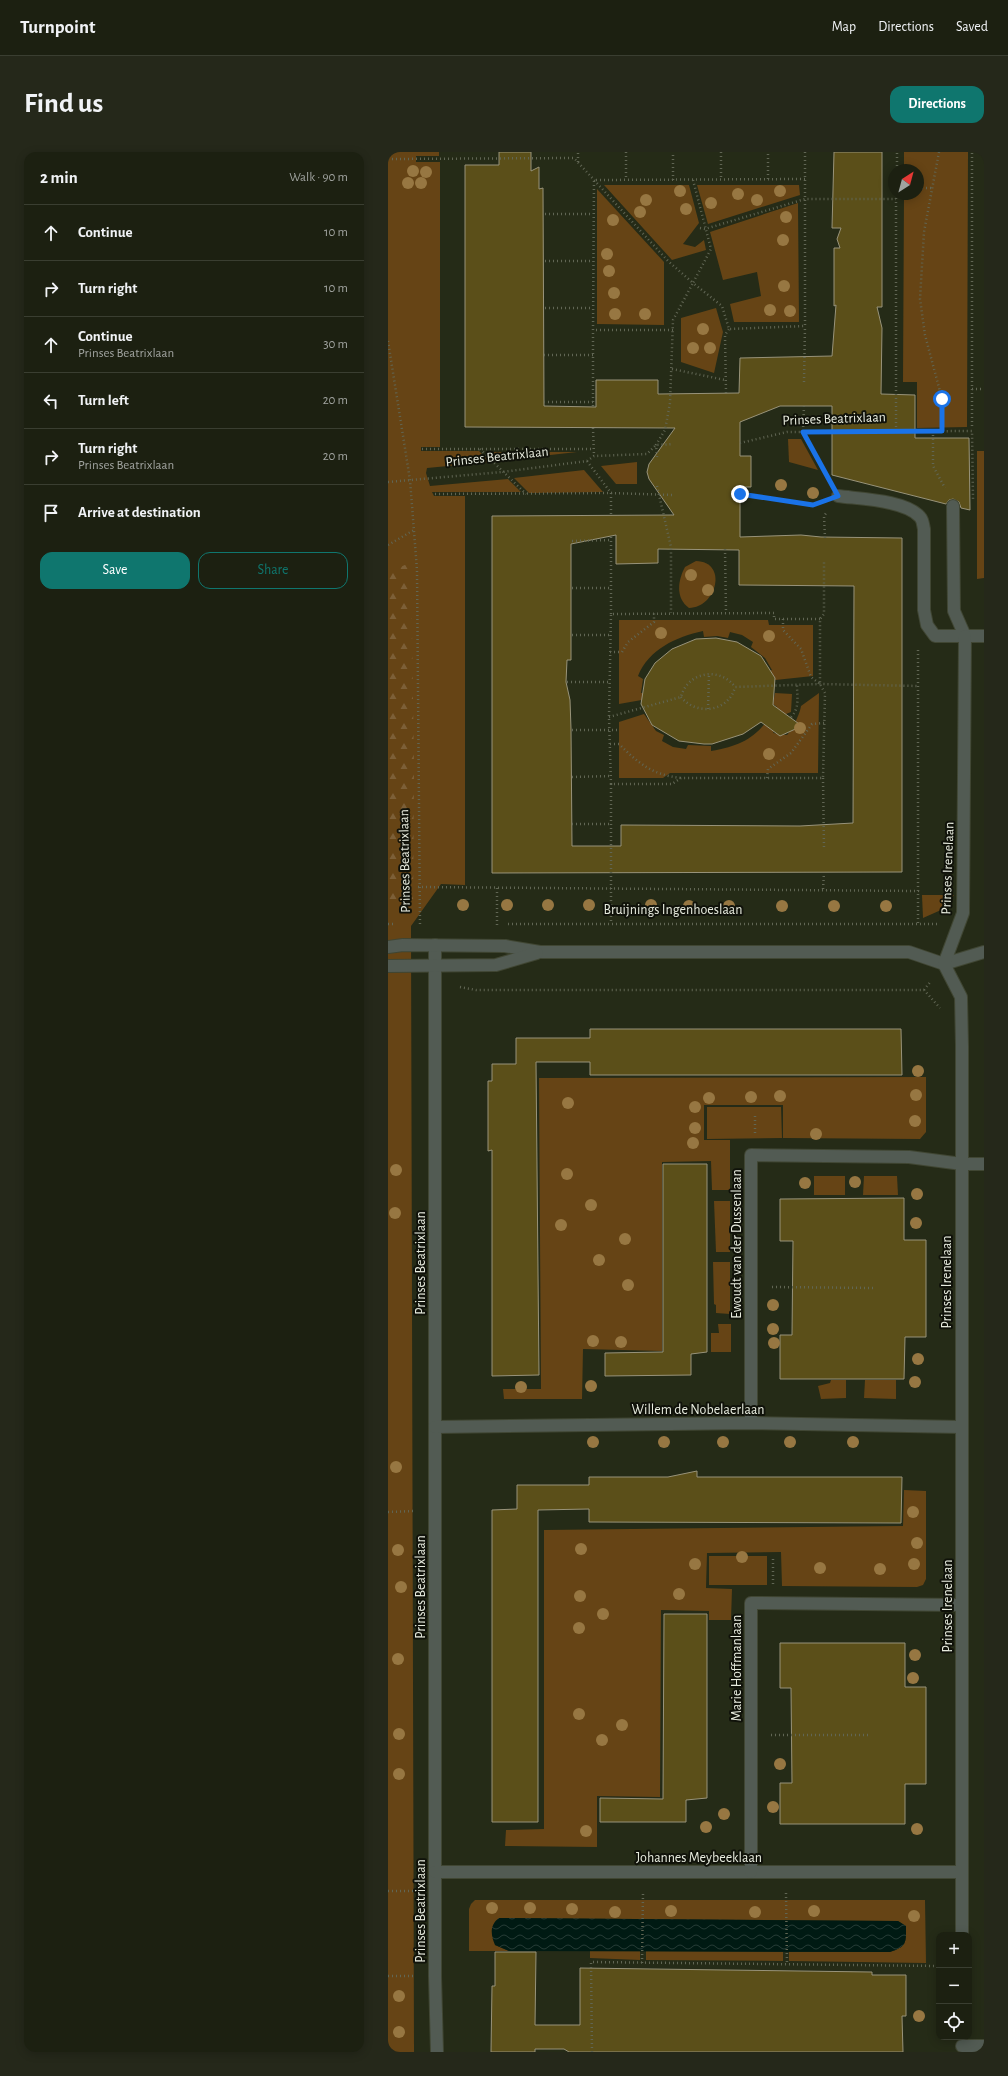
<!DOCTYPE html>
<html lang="en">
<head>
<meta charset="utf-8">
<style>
  :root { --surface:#1c2011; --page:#25281a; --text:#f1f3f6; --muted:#a0a39f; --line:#3a3e31; --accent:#0f766e }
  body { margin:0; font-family:"Alegreya Sans",sans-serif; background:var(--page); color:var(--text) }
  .controls { position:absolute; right:12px; bottom:12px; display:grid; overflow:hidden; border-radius:8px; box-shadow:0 2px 10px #0003 }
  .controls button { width:36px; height:36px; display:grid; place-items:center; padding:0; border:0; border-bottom:1px solid var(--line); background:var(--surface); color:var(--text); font:20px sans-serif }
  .compass { position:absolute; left:500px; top:12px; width:36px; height:36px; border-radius:50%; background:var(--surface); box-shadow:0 2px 10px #0003; rotate:36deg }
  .stop { position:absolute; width:12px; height:12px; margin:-9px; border:3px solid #1a73e8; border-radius:50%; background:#fff }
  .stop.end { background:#1a73e8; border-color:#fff; box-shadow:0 1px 4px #0008 }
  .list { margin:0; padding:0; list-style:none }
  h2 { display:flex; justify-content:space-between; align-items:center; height:52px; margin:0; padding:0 16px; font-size:17px }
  h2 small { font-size:13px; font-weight:400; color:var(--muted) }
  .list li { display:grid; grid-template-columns:26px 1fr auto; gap:12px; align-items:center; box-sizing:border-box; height:56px; padding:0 16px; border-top:1px solid var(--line) }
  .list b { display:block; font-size:15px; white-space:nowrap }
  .list p { margin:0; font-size:13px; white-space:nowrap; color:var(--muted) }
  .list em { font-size:13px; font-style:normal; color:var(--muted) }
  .actions { display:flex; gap:8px; padding:12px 16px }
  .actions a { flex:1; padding:9px 0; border:1px solid var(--accent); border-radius:12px; text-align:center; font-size:14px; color:var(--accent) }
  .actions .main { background:var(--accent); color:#fff }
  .icon { flex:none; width:22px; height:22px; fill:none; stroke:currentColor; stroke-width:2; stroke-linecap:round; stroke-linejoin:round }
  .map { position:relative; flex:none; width:596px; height:1900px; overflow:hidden; border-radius:12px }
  header { display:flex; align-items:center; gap:24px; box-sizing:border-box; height:56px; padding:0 20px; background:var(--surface); border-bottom:1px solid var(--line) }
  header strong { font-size:19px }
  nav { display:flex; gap:22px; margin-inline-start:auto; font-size:14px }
  .intro { display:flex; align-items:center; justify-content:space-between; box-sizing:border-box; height:96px; padding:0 24px }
  h1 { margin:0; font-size:28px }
  .button { padding:10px 18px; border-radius:12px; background:var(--accent); color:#fff; font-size:14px; font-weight:700 }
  main { display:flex; gap:24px; padding:0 24px }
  aside { flex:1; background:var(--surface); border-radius:12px; box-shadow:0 2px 10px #0003 }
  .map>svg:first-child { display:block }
  .green { fill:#664415 }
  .forest { fill:url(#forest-firs) }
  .water { fill:url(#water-waves) }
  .building { fill:#5b4f19; stroke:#98937a; fill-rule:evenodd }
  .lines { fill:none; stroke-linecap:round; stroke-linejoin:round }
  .lane-casing { stroke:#404633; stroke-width:14 }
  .street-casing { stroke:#404633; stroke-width:14 }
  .path { stroke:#616654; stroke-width:2.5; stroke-dasharray:1 3; stroke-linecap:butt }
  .lane { stroke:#525b53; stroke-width:12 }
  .street { stroke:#525b53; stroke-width:12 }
  .tree { fill:#977742 }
  .route { stroke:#1a73e8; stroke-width:5 }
  .labels { text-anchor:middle; stroke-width:4; stroke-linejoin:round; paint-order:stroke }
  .street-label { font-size:14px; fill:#e7ebde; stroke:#10120a }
</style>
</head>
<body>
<header>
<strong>Turnpoint</strong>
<nav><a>Map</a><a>Directions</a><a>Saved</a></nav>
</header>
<div class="intro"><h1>Find us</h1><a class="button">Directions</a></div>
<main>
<aside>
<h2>2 min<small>Walk · 90 m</small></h2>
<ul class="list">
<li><svg class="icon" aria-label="ahead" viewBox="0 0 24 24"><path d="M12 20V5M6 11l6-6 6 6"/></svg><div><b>Continue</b></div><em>10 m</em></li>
<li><svg class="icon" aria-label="right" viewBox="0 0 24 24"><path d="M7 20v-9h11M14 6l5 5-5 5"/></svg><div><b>Turn right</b></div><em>10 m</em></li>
<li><svg class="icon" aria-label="ahead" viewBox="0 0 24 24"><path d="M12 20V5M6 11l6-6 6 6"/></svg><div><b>Continue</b><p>Prinses Beatrixlaan</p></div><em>30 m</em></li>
<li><svg class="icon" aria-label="left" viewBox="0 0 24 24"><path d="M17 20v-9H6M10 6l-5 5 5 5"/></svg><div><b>Turn left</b></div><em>20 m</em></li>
<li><svg class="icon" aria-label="right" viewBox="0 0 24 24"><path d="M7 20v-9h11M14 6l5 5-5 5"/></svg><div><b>Turn right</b><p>Prinses Beatrixlaan</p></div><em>20 m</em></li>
<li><svg class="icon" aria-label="arrive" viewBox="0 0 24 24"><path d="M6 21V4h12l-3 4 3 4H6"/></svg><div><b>Arrive at destination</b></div></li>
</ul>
<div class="actions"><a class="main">Save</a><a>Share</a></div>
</aside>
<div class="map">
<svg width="596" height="1900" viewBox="0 0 596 1900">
  <defs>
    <pattern id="forest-firs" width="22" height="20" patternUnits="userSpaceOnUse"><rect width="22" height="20" fill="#664415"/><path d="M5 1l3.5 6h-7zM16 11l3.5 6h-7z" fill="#7c5f37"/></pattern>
    <pattern id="water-waves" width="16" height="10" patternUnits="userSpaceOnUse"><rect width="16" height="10" fill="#001a13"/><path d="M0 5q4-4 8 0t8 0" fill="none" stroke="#253b35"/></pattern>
  </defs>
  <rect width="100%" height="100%" fill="#252b17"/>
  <g class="green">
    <polygon points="0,0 51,0 51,4 28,4 28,10 52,10 52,295 33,295 33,299 91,299 102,310 39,316 38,321 42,334 120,327 133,340 44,340 46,344 77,344 77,733 53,732 23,774 26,1900 0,1900"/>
    <polygon points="516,0 580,0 579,275 529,276 529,230 515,230 516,42 530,42 530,18 516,18"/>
    <polygon points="216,33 301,33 311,71 295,92 307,95 316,88 318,98 284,108"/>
    <polygon points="309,33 411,33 412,43 320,72"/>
    <polygon points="209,37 276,110 276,173 209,172"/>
    <polygon points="410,51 411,170 346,170 342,152 373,144 369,120 335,128 322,80"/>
    <polygon points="328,156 335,180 326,221 293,210 293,166"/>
    <polygon points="400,287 413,287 430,318 401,310"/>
    <polygon points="589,299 596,299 596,426 589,427"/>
    <polygon points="98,300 189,300 108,309"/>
    <polygon points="249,310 249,332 228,332 213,314"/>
    <polygon points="196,318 215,340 141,341 126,326"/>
    <path d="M308 409C340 410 329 455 301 456 287 446 290 428 297 415Z"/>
    <path d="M231 468H380L381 473H425V524L378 529 376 522 384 518 377 506 363 495 365 490 354 483 342 480 340 486 329 484 316 485 315 479C288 485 261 497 250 524L255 527 253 541H264L265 546 231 552Z"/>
    <path d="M387 541 404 542 403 560 398 562 385 581 399 583C404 578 412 562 413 554L431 541 430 621H282L275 626H231V570L256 562 268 579 276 583 274 589 285 595 298 597 300 593 323 594V599C357 593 370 584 389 555L385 552Z"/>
    <polygon points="534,743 566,743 553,758 535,766"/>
    <polygon points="538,925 538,980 532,987 395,986 395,953 316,953 316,988 342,988 342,1038 324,1038 323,1009 274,1010 274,1199 195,1197 194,1247 116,1247 115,1237 153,1237 151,926"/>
    <polygon points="319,955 393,955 394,986 319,987"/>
    <rect x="426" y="1024" width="31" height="19"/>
    <polygon points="476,1024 509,1024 510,1043 475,1043"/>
    <polygon points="326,1049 342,1049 342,1100 328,1100"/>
    <polygon points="325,1110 342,1110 342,1162 328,1161 328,1153 326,1152"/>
    <polygon points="330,1172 343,1172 343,1200 323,1200 323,1181 331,1181"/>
    <polygon points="443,1228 458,1228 458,1246 433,1247 430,1234 442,1231"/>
    <polygon points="477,1228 508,1228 508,1247 476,1246"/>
    <polygon points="516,1338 538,1339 538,1427 535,1433 529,1435 394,1434 393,1400 319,1401 318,1436 344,1437 343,1468 321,1468 321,1459 273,1458 272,1645 209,1644 209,1695 117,1694 118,1678 156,1677 156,1378 515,1374"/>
    <rect x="321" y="1404" width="58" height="29"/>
    <path d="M87 1748H537L538 1811 401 1809V1800H502C519 1794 518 1791 518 1774L510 1769 112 1766 107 1793 121 1799H81V1757L83 1752Z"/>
    <polygon points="202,1799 252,1799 252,1808 202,1806"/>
    <polygon points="258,1799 395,1800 395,1809 258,1808"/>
  </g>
  <polygon class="forest" points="23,410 26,616 25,754 0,754 0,421"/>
  <path class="water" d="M111 1766 510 1769 518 1774C518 1791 519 1794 502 1800L121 1799 107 1793C103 1784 101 1773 111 1766Z"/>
  <g class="building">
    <path d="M111 0H143V19L151 15V37L155 36 156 254 208 255V228H270V242L351 241 352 206 444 204 448 153 446 154V96H452L449 87 453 76H444L446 0H494V155H489L494 176 493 242 527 243V286H581L582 358 573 356 571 350 565 347 561 348 558 352 444 323V254H392L352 270V304H363V335H352V385L413 383 433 385 514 386V720L104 721V364L286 363 261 327 259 320 261 312 287 276 77 275V13H111ZM228 383V412L270 411V397L351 398V433L466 434 465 671 412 674 233 673V694H184L183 577 182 548 178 530 179 508H183V392Z"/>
    <polygon points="328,486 349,490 373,504 387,526 385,553 414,574 392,584 373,570 355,582 324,592 316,592 291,589 264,573 253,552 257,527 267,511 284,497 308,487"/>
    <polygon points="202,877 513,877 514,923 202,923 202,910 148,910 151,1223 104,1224 104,998 100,999 100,929 104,929 104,912 128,912 128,886 202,886"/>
    <polygon points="275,1012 319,1012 319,1200 303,1202 303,1223 217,1224 217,1201 275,1200"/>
    <polygon points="516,1046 516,1088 538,1088 538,1185 517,1185 516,1227 392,1227 392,1183 404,1183 405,1089 392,1089 392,1047"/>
    <polygon points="309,1319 309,1325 514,1325 513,1371 201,1370 201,1357 150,1358 150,1670 104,1670 104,1358 129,1357 129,1333 201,1333 201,1325 280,1325"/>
    <polygon points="276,1462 319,1462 319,1646 298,1648 298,1670 212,1670 212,1646 275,1647"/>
    <polygon points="392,1491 517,1491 517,1535 538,1535 538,1632 517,1632 517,1672 392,1672 392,1631 404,1631 403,1536 392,1536"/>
    <polygon points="107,1800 148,1800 147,1873 192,1873 192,1816 484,1820 484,1823 518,1823 518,1864 514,1864 515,1900 181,1900 176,1897 147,1897 147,1900 103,1900 104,1834 107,1834"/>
  </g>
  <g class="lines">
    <defs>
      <polyline id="lane" points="565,354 566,459 577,484"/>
      <g id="street">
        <path d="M450 344C471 347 518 348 532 365 535 368 535 373 536 377V458L539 473 547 484H596"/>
        <polyline points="47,793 47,1824 49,1900"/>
        <polyline points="0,795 15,793 117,794 152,800 521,800 556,812 596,800"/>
        <polyline points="0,814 108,813 149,801"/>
        <polyline points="363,1271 363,1003 521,1005 574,1012 596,1012"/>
        <polyline points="47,1275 363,1271 573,1275"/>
        <polyline points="47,1720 574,1720"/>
        <polyline points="363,1720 363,1451 574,1453"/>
        <polyline points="574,1783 574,894 573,845 556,812 575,761 577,484"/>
        <polyline points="574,1894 596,1894"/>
      </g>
    </defs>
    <use href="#lane" class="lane-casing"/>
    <use href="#street" class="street-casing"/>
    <g class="path">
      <polyline points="238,0 238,28"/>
      <polyline points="333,0 333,27"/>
      <polyline points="551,0 536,80 532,147 537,183 554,247 554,279"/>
      <polyline points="0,7 186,6 280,109 305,131 285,168 282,251 277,278 268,293 269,305"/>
      <polyline points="190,10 190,0"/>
      <polyline points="509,18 509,0"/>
      <polyline points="380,27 380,0"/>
      <polyline points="285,28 285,0"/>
      <polyline points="305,28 323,97 305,131 334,154 341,177 417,174 417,0"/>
      <polyline points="530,36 544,36"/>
      <polyline points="157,62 205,62"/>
      <polyline points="312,76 317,77 417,47 508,47"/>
      <polyline points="157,109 205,109"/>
      <polyline points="157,156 205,156"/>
      <polyline points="285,178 205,178 206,28 417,27"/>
      <polyline points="0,189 22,328 29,418 32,773"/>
      <polyline points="156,203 205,203"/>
      <polyline points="284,217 337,228"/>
      <polyline points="416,230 417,174"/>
      <polyline points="584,237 596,237"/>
      <polyline points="338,241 337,183 341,177"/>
      <polyline points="156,250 205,250"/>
      <polyline points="205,254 205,178"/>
      <polyline points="416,254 415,280 441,328"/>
      <polyline points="584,274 584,0"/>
      <polyline points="205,276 206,304"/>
      <polyline points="508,279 508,42"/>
      <polyline points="545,279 545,314 557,336"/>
      <polyline points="352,291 399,280 584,279 585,347"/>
      <polyline points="34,297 204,297"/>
      <polyline points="92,297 138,342"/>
      <polyline points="199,309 223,341 285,343"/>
      <polyline points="0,330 114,320 199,309 206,304 259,302 268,293 285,292"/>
      <polyline points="269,334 283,395 283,461"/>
      <polyline points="47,342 223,341 223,363"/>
      <polyline points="352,342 425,353 432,350"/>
      <polyline points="437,386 436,364 439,360"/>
      <polyline points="184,389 223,388"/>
      <polyline points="0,393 26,378"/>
      <polyline points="337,397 338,461"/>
      <polyline points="184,436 223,436"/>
      <polyline points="223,462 223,385"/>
      <polyline points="395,467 395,478 413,497 423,525 432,532"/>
      <polyline points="432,467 386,467 386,461 223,462 221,565 223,632 284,632 293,626 435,626 437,541 432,532 432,467 436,462 436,409"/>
      <polyline points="184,483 223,483"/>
      <polyline points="222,500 234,500 240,490 266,470 266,461"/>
      <polyline points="179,530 222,530"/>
      <path d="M293 545C308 564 341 560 347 535"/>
      <polyline points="320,557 321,522"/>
      <path d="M221 565 293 545C299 520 332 514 347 535L432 532 530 534"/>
      <path d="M403 565C412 556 409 544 409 533"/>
      <polyline points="184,578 232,578"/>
      <path d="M222 592H231C251 612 265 623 293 626"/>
      <polyline points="184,625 223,624"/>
      <polyline points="379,626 380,617 403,601 424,572 436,571"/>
      <polyline points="435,626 436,697"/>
      <polyline points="223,632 223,772"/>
      <polyline points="184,672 223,672"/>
      <polyline points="30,735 530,739 530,495"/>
      <polyline points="435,737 436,721"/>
      <polyline points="530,771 530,739"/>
      <polyline points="0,772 7,772"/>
      <polyline points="120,772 549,772"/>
      <polyline points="109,773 109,736"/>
      <polyline points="72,835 88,838 536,838 552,856"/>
      <polyline points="536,838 543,829"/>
      <polyline points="367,964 367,984"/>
      <polyline points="384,1135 488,1136"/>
      <polyline points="0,1360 27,1359"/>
      <polyline points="385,1432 385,1404"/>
      <polyline points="383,1583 481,1583"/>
      <polyline points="0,1739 26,1739"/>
      <polyline points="398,1741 399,1813"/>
      <polyline points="254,1811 255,1741"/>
      <polyline points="0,1824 27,1824"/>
      <polyline points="204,1900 203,1810 551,1814"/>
    </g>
    <use href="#lane" class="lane"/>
    <use href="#street" class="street"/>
  </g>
  <g class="tree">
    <circle cx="25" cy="19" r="6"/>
    <circle cx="38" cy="20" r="6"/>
    <circle cx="20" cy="31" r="6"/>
    <circle cx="33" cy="31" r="6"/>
    <circle cx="292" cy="39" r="6"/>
    <circle cx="392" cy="39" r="6"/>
    <circle cx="350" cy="42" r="6"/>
    <circle cx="258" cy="48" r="6"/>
    <circle cx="369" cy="48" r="6"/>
    <circle cx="323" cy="51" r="6"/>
    <circle cx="298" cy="57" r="6"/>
    <circle cx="252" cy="60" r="6"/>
    <circle cx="398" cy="65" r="6"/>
    <circle cx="225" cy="68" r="6"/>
    <circle cx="395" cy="88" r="6"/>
    <circle cx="219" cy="102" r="6"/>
    <circle cx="221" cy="119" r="6"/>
    <circle cx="396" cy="134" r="6"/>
    <circle cx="226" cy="141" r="6"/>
    <circle cx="382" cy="158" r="6"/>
    <circle cx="402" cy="159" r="6"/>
    <circle cx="227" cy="162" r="6"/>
    <circle cx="257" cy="162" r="6"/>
    <circle cx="315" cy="177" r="6"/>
    <circle cx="305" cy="196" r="6"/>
    <circle cx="322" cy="196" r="6"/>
    <circle cx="393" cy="333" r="6"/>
    <circle cx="425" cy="341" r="6"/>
    <circle cx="303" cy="423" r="6"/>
    <circle cx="320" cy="438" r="6"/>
    <circle cx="273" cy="481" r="6"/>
    <circle cx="381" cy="484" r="6"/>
    <circle cx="412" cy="576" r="6"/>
    <circle cx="381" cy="602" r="6"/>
    <circle cx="75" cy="753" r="6"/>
    <circle cx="119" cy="753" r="6"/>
    <circle cx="160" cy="753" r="6"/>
    <circle cx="201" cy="753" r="6"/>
    <circle cx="263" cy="753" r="6"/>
    <circle cx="301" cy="754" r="6"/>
    <circle cx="341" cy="754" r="6"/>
    <circle cx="394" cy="754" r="6"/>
    <circle cx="446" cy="754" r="6"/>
    <circle cx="498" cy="754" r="6"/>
    <circle cx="530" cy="919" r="6"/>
    <circle cx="528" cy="943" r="6"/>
    <circle cx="392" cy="944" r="6"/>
    <circle cx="363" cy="945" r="6"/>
    <circle cx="321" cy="946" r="6"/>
    <circle cx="180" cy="951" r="6"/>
    <circle cx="307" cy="955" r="6"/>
    <circle cx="527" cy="969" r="6"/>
    <circle cx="307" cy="976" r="6"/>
    <circle cx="428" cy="982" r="6"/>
    <circle cx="305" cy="991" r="6"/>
    <circle cx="8" cy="1018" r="6"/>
    <circle cx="179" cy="1022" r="6"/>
    <circle cx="467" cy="1030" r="6"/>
    <circle cx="417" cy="1031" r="6"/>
    <circle cx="529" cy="1042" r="6"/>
    <circle cx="203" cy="1053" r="6"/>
    <circle cx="7" cy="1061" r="6"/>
    <circle cx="528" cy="1071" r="6"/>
    <circle cx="173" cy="1073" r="6"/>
    <circle cx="237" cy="1087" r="6"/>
    <circle cx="211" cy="1108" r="6"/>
    <circle cx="240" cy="1133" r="6"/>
    <circle cx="385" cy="1153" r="6"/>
    <circle cx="385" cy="1177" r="6"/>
    <circle cx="205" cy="1189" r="6"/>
    <circle cx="233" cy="1190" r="6"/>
    <circle cx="386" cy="1191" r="6"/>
    <circle cx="530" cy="1207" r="6"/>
    <circle cx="527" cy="1230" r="6"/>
    <circle cx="203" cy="1234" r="6"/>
    <circle cx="133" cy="1235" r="6"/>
    <circle cx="205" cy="1290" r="6"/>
    <circle cx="276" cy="1290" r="6"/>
    <circle cx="335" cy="1290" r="6"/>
    <circle cx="402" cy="1290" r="6"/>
    <circle cx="465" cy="1290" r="6"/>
    <circle cx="8" cy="1315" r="6"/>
    <circle cx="525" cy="1360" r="6"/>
    <circle cx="529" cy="1391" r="6"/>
    <circle cx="193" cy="1397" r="6"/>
    <circle cx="10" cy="1398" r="6"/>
    <circle cx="354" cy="1405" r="6"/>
    <circle cx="307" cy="1412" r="6"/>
    <circle cx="526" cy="1412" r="6"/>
    <circle cx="432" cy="1416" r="6"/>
    <circle cx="492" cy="1417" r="6"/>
    <circle cx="13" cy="1435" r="6"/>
    <circle cx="291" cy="1442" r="6"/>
    <circle cx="192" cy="1444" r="6"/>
    <circle cx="215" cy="1462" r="6"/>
    <circle cx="191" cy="1476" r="6"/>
    <circle cx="527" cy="1503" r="6"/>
    <circle cx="10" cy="1507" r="6"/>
    <circle cx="525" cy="1526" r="6"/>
    <circle cx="191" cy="1562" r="6"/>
    <circle cx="234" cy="1573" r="6"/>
    <circle cx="11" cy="1582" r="6"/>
    <circle cx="214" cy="1588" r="6"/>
    <circle cx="392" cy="1612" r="6"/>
    <circle cx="11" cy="1622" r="6"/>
    <circle cx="385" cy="1655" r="6"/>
    <circle cx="336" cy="1662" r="6"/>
    <circle cx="318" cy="1675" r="6"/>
    <circle cx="529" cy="1677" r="6"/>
    <circle cx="198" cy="1679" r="6"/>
    <circle cx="104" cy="1756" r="6"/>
    <circle cx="142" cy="1756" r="6"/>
    <circle cx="184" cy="1757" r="6"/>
    <circle cx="283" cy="1759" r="6"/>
    <circle cx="426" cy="1759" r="6"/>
    <circle cx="227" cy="1760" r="6"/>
    <circle cx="367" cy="1760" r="6"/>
    <circle cx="526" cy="1764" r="6"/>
    <circle cx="11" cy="1844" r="6"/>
    <circle cx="531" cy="1864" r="6"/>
    <circle cx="11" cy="1880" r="6"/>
  </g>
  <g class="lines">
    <polyline class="route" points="352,342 425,353 450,344 415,280 554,279 554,247"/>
  </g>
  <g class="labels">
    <g class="street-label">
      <text transform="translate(446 266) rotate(-2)" y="5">Prinses Beatrixlaan</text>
      <text transform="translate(109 304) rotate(-6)" y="5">Prinses Beatrixlaan</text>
      <text transform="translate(16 709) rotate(-91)" y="5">Prinses Beatrixlaan</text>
      <text transform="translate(559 716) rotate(-88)" y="5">Prinses Irenelaan</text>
      <text x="285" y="762">Bruijnings Ingenhoeslaan</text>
      <text transform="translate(348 1092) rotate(-90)" y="5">Ewoudt van der Dussenlaan</text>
      <text transform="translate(32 1111) rotate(-90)" y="5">Prinses Beatrixlaan</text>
      <text transform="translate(558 1130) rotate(-90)" y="5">Prinses Irenelaan</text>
      <text x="310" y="1262">Willem de Nobelaerlaan</text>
      <text transform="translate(32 1435) rotate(-90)" y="5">Prinses Beatrixlaan</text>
      <text transform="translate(559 1454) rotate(-90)" y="5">Prinses Irenelaan</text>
      <text transform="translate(348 1516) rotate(-90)" y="5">Marie Hoffmanlaan</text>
      <text x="311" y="1710">Johannes Meybeeklaan</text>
      <text transform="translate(32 1759) rotate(-90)" y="5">Prinses Beatrixlaan</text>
    </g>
  </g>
</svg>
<div class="controls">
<button>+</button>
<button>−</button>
<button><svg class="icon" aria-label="locate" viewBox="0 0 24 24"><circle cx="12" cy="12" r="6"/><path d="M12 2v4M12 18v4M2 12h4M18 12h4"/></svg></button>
</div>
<svg class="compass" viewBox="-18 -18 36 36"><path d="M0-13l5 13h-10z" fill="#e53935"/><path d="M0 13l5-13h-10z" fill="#a0a39f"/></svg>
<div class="stop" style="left:554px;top:247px"></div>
<div class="stop end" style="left:352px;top:342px"></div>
</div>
</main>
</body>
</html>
